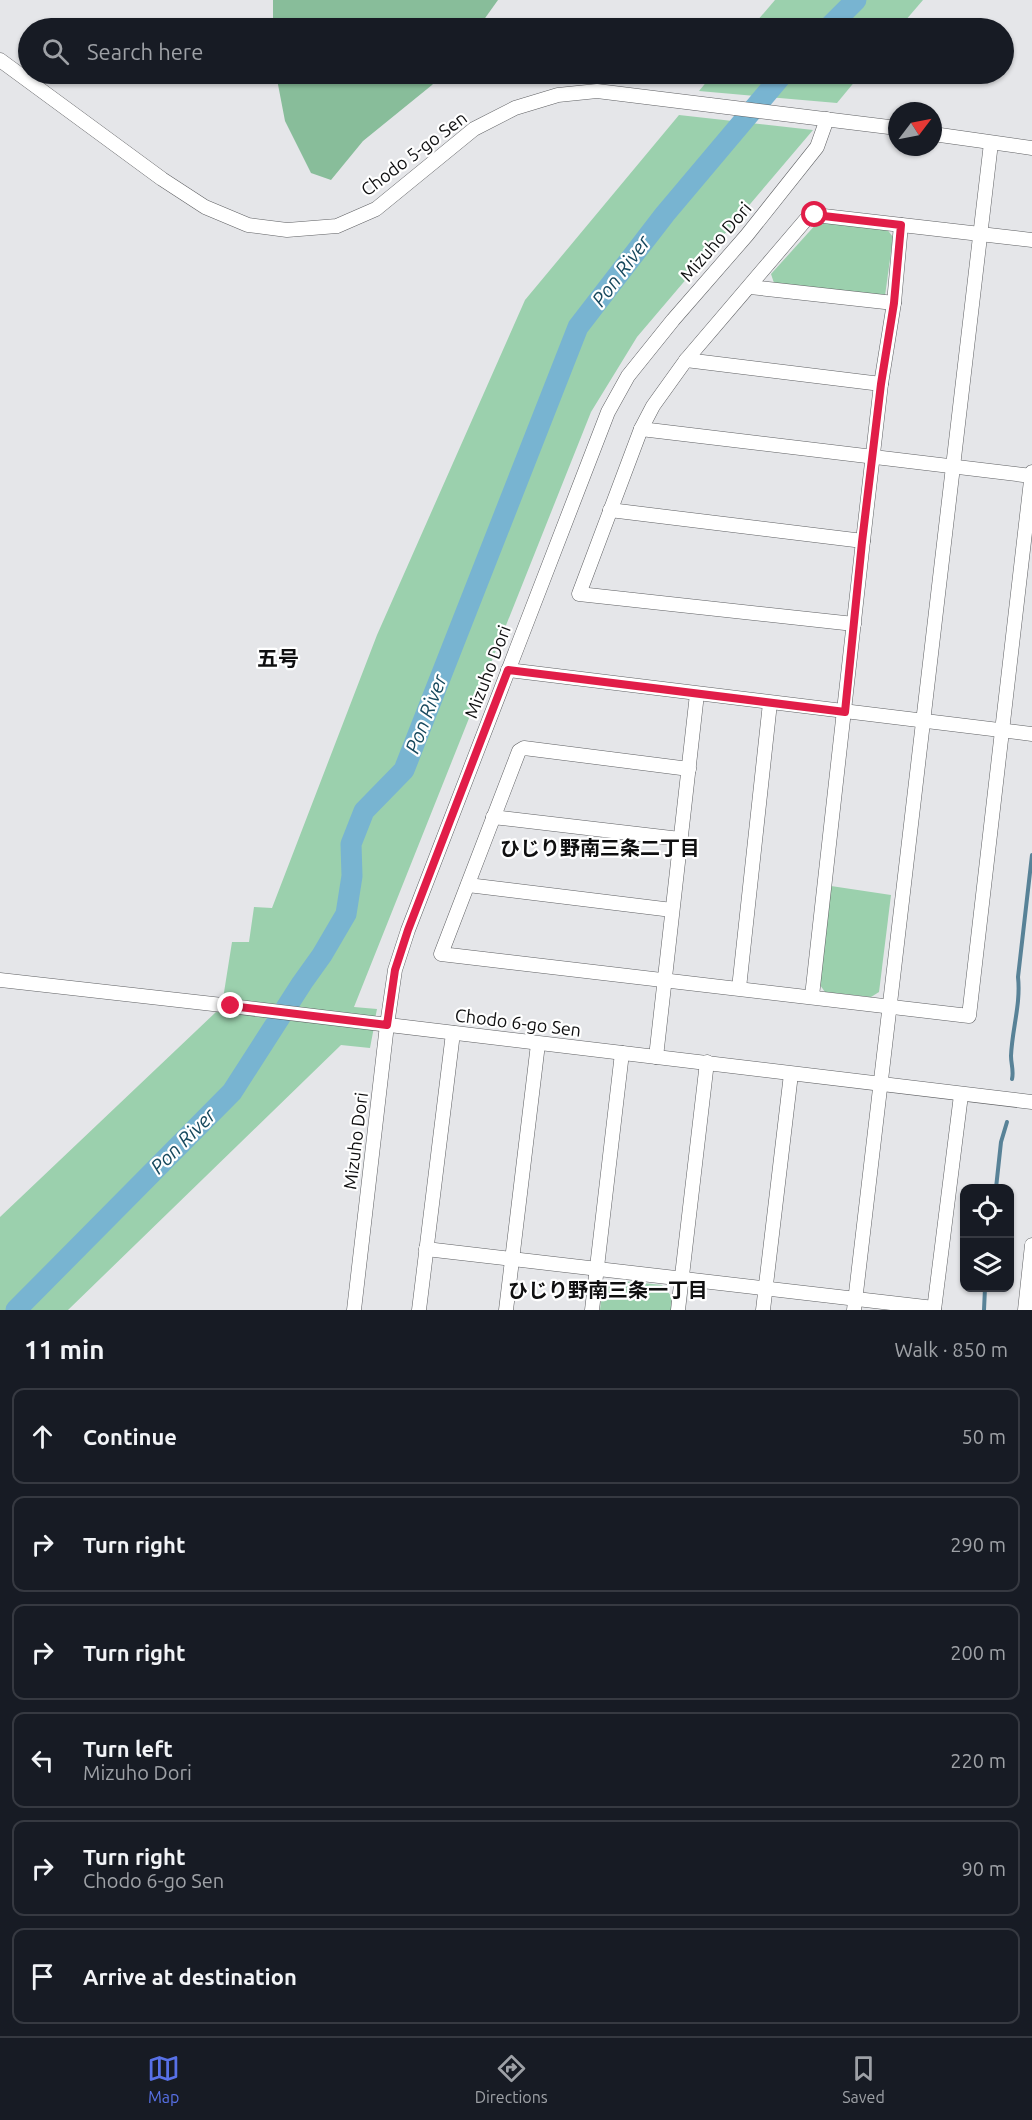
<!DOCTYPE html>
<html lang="en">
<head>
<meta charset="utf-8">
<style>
  :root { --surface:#171b24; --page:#20242c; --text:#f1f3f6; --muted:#9ea1a6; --line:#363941; --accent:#5871e7 }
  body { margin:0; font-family:Ubuntu,"Noto Sans JP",sans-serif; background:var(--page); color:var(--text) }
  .controls { position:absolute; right:18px; bottom:18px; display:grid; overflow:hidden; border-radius:12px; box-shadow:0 2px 4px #0004 }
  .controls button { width:54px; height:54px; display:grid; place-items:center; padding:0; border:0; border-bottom:2px solid var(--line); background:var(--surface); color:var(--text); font:30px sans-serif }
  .compass { position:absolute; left:888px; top:102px; width:54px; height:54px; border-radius:50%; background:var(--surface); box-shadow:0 2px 4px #0004; rotate:58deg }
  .stop { position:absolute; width:18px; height:18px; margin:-14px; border:4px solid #e11d48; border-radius:50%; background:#fff }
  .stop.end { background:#e11d48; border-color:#fff; box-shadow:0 2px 6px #0008 }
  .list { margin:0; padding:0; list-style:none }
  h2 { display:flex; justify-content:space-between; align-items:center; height:78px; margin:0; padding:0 24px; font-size:26px }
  h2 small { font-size:20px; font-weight:400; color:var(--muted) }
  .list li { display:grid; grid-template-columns:39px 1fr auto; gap:18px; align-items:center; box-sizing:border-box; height:96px; margin:0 12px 12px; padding:0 12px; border:2px solid var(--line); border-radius:12px }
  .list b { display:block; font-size:22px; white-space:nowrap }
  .list p { margin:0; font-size:20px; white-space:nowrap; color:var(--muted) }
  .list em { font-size:20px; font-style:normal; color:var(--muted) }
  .icon { flex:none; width:33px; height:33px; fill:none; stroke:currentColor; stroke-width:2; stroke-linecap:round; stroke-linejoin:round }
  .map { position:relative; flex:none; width:1032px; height:1310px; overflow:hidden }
  .search { position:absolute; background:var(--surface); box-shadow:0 2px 4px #0004; left:18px; right:18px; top:18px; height:66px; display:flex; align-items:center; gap:15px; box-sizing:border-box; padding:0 21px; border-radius:33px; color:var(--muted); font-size:22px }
  .sheet { height:726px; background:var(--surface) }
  nav { display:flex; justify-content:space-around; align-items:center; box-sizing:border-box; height:84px; border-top:2px solid var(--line); background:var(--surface); font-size:16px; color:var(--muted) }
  nav a { display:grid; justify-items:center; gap:3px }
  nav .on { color:var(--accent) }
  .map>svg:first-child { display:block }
  .green { fill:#9bd0ad }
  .forest { fill:#88bd9a }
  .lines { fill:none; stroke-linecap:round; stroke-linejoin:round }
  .stream { stroke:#588297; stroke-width:4 }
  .river { stroke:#78b4d1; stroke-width:21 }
  .minor-casing { stroke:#5f6063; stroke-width:15 }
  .minor { stroke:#fff; stroke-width:14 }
  .route { stroke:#e11d48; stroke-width:8 }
  .labels { text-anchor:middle; stroke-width:4.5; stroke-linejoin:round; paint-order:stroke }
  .street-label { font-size:18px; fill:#0f0f10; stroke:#fff }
  .water-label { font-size:20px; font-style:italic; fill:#17495e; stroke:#fff }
  .neighbourhood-label { font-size:20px; font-weight:bold; fill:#0f0f10; stroke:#fff }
  .quarter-label { font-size:21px; font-weight:bold; fill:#0f0f10; stroke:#fff }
</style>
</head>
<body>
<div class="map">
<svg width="1032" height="1310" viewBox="0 0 1032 1310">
  <rect width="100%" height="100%" fill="#e5e6e9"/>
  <g class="green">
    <polygon points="775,0 923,0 899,28 751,28"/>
    <polygon points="713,74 861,74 837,103 699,91"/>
    <polygon points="679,115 813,130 637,337 591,412 354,1007 377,1009 374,1024 222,1005 232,942 249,942 254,907 272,908 377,635 525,300"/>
    <polygon points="818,222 886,228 893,237 885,296 774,283 771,274"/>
    <polygon points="831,886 891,895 879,992 871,997 825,992 820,985"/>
    <polygon points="216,1012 374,1027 370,1048 341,1045 68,1310 0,1310 0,1217"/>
    <polygon points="613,1280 662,1285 672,1297 671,1310 600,1310 602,1289"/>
  </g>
  <g class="forest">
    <polygon points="273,0 498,0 478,28 273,28"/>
    <polygon points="276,74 442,74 432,85 363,141 331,180 311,173 285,121"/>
  </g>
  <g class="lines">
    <g class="stream">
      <path d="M1012 1079C1014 1071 1011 1064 1011 1056 1012 1029 1021 1004 1018 977L1032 855"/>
      <polyline points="996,1188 1001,1142 1007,1122"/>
      <polyline points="984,1310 985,1288"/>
    </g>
    <g class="river">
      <polyline points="828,28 856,0"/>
      <polyline points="16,1310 232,1092 302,983 322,955 346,914 352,876 351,844 364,811 404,770 578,327 665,214 783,74"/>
    </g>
    <defs>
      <g id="minor">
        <polyline points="0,60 162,179 205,207 248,225 287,230 337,226 376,209 474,129 515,108 558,95 597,91 897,128"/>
        <polyline points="933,134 1032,148"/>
        <polyline points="750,287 894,303"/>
        <polyline points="686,360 881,384"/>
        <polyline points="641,429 1032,476"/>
        <polyline points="610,510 863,541"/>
        <polyline points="854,624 579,594 641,429 653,406 686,360 808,217 815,215 1032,240"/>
        <polyline points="508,670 1032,734"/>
        <polyline points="689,769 524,748 519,751 441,954 969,1016 1032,472"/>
        <polyline points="493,817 680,839"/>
        <polyline points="468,885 672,910"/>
        <polyline points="0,980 222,1005 1032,1102"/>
        <polyline points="739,988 770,703"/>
        <polyline points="812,996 863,541 881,384 894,303 901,225"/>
        <polyline points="656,1057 697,694"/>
        <polyline points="426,1249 934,1308"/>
        <polyline points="354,1310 387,1025 395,970 408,930 608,412 628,376 673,320 747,235 817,147 827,119"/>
        <polyline points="419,1310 453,1033"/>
        <polyline points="506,1310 538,1044"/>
        <polyline points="592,1310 622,1053"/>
        <polyline points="678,1310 707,1062"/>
        <polyline points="763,1310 791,1074"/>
        <polyline points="854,1310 991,143"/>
        <polyline points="934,1310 961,1095"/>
        <polyline points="1025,1310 1032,1245"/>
      </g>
    </defs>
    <use href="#minor" class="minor-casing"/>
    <use href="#minor" class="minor"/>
  </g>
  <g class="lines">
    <polyline class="route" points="231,1006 387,1025 395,970 408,930 508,670 845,712 862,542 881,384 894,303 901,225 815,215"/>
  </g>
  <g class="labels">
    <g class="street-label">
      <text transform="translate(414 154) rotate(-37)" y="6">Chodo 5-go Sen</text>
      <text transform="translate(716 242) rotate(-49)" y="6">Mizuho Dori</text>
      <text transform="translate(488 672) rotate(-69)" y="6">Mizuho Dori</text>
      <text transform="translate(518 1023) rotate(7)" y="6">Chodo 6-go Sen</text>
      <text transform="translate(356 1141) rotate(-83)" y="6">Mizuho Dori</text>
    </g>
    <g class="water-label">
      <text transform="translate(621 271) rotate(-53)" y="7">Pon River</text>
      <text transform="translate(426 714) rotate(-69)" y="7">Pon River</text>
      <text transform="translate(183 1141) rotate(-45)" y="7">Pon River</text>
    </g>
    <g class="neighbourhood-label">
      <text x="600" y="855">ひじり野南三条二丁目</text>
      <text x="608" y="1297">ひじり野南三条一丁目</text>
    </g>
    <g class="quarter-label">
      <text x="278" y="666">五号</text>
    </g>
  </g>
</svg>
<div class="controls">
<button><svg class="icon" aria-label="locate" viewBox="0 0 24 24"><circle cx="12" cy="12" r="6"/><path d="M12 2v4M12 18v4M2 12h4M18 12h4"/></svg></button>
<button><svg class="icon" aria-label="layers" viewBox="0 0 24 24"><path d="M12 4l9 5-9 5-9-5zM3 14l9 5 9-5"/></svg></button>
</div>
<svg class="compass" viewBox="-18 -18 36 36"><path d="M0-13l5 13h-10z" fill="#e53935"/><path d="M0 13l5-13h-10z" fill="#9ea1a6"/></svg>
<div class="stop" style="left:815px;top:215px"></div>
<div class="stop end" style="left:231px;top:1006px"></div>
<div class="search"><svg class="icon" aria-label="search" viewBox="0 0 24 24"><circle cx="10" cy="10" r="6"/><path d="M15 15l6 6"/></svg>Search here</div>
</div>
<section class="sheet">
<h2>11 min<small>Walk · 850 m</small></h2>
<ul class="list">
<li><svg class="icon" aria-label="ahead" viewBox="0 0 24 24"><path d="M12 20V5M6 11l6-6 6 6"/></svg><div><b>Continue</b></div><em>50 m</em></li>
<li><svg class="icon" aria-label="right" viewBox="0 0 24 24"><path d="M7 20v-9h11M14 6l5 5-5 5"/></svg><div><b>Turn right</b></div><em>290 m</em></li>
<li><svg class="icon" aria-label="right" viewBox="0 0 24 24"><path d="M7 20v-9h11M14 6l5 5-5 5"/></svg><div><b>Turn right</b></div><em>200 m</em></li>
<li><svg class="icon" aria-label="left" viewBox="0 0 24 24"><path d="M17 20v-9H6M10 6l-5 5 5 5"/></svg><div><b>Turn left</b><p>Mizuho Dori</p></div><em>220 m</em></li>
<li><svg class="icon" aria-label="right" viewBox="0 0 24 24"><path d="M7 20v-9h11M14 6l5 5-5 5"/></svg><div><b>Turn right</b><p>Chodo 6-go Sen</p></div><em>90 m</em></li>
<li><svg class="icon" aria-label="arrive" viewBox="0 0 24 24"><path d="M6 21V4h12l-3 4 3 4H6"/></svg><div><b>Arrive at destination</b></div></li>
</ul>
</section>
<nav>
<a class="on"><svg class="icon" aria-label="map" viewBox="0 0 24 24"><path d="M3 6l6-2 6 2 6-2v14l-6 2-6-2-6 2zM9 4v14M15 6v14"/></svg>Map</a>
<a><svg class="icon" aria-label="directions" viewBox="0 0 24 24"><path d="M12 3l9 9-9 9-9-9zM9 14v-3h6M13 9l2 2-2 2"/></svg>Directions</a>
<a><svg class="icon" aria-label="saved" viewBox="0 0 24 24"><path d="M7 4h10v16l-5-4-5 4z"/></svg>Saved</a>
</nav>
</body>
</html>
